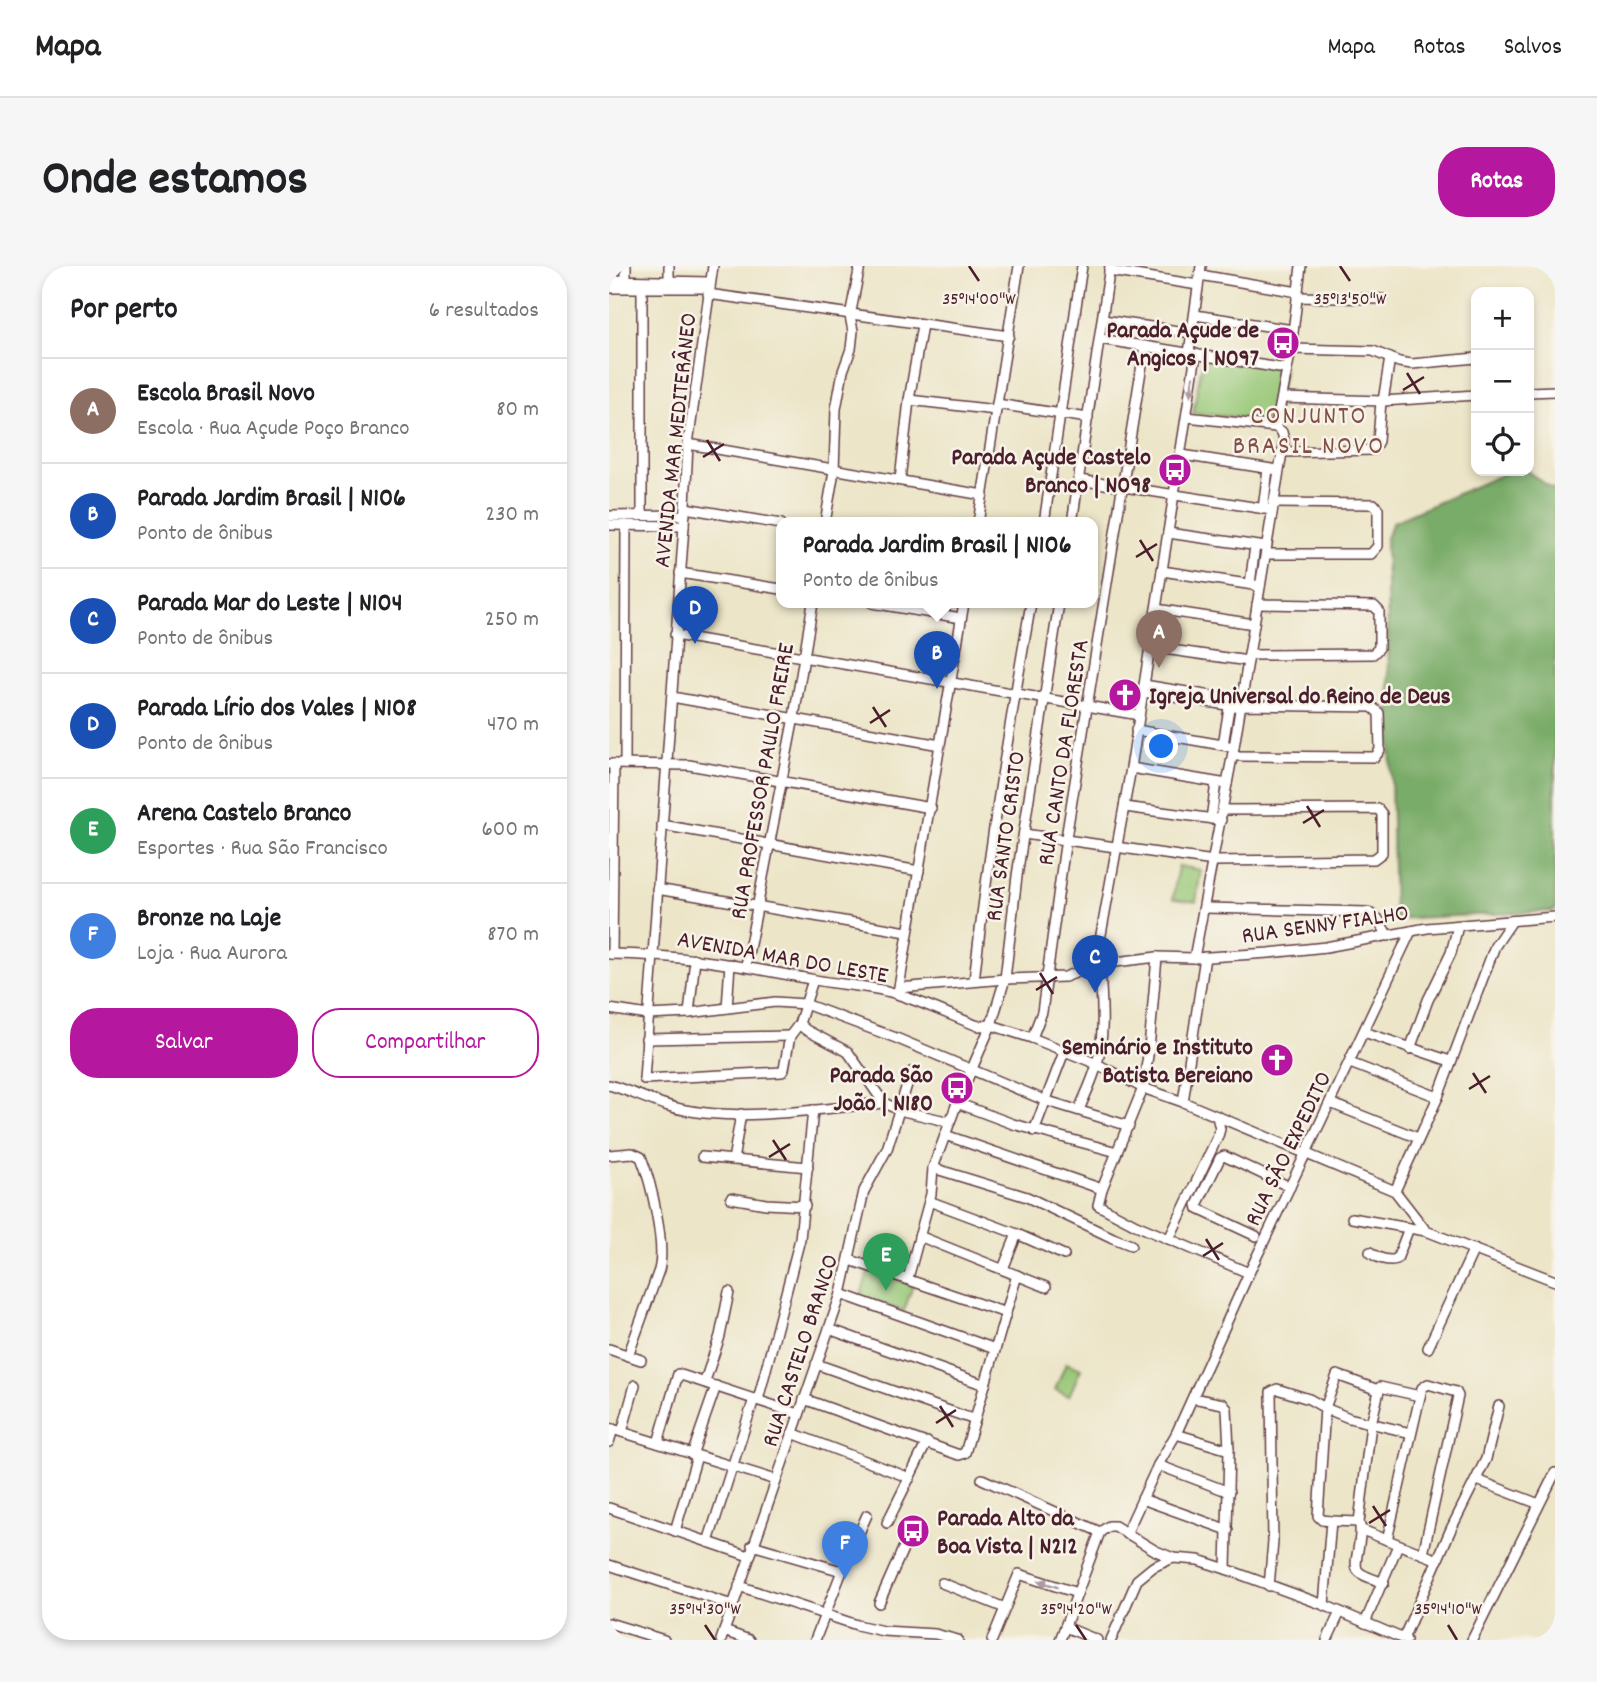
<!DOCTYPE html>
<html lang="pt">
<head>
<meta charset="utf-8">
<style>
  :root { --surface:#fff; --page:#f6f6f6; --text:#202124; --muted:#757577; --line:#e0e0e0; --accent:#b5179e }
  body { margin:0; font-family:Dekko,sans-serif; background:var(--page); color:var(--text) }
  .controls { position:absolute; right:21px; top:21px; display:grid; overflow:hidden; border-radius:14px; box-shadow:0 4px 10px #0003 }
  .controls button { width:63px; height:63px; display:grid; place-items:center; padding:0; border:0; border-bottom:2px solid var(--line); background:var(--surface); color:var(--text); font:35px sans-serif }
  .you { position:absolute; left:553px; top:481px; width:24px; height:24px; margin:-18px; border:5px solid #fff; border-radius:50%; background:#1a73e8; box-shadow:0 0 0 10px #1a73e833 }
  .badge { display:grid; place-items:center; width:46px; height:46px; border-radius:50%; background:var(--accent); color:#fff; font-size:23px; font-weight:700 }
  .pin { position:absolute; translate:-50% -58px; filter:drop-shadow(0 2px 4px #0008) }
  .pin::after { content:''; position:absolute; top:37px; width:24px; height:21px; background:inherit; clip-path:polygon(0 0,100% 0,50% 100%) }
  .popup { position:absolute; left:167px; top:251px; width:322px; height:91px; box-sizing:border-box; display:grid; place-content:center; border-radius:14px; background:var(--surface); filter:drop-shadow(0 2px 5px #0005); font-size:23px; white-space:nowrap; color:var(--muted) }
  .popup b { font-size:26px; color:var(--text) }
  .popup::after { content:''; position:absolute; left:50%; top:100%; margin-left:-14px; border:14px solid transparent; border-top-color:var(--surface) }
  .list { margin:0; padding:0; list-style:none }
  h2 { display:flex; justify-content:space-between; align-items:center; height:91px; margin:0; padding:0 28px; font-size:30px }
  h2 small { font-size:23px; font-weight:400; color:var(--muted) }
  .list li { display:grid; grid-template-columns:46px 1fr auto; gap:21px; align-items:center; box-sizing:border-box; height:105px; padding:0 28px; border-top:2px solid var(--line) }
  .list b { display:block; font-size:26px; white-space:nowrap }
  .list p { margin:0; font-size:23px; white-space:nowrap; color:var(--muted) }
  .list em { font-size:23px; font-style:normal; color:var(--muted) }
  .actions { display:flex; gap:14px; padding:21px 28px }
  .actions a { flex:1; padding:16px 0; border:2px solid var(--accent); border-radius:28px; text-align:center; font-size:24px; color:var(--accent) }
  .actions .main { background:var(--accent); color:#fff }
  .icon { flex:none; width:38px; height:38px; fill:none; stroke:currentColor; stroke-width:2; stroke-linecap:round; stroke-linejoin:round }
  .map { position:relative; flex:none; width:946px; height:1374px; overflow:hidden; border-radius:28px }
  header { display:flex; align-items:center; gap:42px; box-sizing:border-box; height:98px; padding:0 35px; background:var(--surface); border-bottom:2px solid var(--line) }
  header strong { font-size:33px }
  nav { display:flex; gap:38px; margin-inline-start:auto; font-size:24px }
  .intro { display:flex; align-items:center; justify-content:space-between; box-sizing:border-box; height:168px; padding:0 42px }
  h1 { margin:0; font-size:49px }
  .button { padding:18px 32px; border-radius:28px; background:var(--accent); color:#fff; font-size:24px; font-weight:700 }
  main { display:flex; gap:42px; padding:0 42px }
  aside { flex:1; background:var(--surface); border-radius:28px; box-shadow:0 4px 10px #0003 }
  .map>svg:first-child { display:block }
  .green { fill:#97c776; stroke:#707350; stroke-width:2 }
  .forest { fill:#79ac67; stroke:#626649; stroke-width:2 }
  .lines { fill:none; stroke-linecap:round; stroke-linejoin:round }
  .minor-casing { stroke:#623d43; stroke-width:12 }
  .minor { stroke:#fff; stroke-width:9 }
  .oneway { fill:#ae9aa0 }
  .ticks { fill:none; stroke:#4a1f2b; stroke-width:2.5 }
  .labels { text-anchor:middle; stroke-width:5; stroke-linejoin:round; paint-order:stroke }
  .poi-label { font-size:24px; font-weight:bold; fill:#4a1f2b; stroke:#f7f3e8; text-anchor:end }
  .street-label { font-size:24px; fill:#4a1f2b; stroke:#f7f3e8 }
  .neighbourhood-label { font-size:26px; letter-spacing:2px; fill:#834f46; stroke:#f7f3e8 }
  .ticks-label { font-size:18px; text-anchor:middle; fill:#4a1f2b; stroke:#f7f3e8; stroke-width:5; stroke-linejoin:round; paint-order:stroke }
</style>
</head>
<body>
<header>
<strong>Mapa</strong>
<nav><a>Mapa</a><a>Rotas</a><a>Salvos</a></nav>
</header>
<div class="intro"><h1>Onde estamos</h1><a class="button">Rotas</a></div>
<main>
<aside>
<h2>Por perto<small>6 resultados</small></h2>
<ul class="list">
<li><span class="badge" style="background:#8d6e63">A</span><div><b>Escola Brasil Novo</b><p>Escola · Rua Açude Poço Branco</p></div><em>80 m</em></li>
<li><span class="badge" style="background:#1a4fb4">B</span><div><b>Parada Jardim Brasil | N106</b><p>Ponto de ônibus</p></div><em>230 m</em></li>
<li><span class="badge" style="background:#1a4fb4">C</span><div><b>Parada Mar do Leste | N104</b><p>Ponto de ônibus</p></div><em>250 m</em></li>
<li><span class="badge" style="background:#1a4fb4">D</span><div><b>Parada Lírio dos Vales | N108</b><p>Ponto de ônibus</p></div><em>470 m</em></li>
<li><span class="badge" style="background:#2e9e5b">E</span><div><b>Arena Castelo Branco</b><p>Esportes · Rua São Francisco</p></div><em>600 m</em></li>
<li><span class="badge" style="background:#3f7fe0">F</span><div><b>Bronze na Laje</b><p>Loja · Rua Aurora</p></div><em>870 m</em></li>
</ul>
<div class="actions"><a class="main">Salvar</a><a>Compartilhar</a></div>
</aside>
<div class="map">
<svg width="946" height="1374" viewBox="0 0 946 1374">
  <rect width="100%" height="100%" fill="#f7f3e8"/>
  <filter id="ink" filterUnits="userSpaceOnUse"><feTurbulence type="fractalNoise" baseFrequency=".0143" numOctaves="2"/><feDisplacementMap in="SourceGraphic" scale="14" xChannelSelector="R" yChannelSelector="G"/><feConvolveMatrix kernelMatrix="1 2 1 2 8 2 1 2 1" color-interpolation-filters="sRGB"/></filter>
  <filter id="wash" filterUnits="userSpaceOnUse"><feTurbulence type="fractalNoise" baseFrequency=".00686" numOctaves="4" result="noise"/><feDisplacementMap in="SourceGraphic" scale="28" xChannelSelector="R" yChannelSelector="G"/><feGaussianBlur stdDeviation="1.57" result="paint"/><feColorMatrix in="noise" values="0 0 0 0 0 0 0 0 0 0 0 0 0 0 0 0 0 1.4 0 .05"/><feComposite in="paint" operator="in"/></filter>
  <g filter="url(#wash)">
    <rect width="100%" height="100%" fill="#ece5c8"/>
    <g class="green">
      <polygon points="594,91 675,103 666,155 584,147"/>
      <polygon points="569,600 592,604 587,636 564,633"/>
      <polygon points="260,1004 304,1019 295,1045 251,1031"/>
      <polygon points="457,1097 472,1103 460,1130 446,1124"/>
    </g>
    <polygon class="forest" points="901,205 918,205 946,225 946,645 785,653 777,272 784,256"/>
  </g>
  <g filter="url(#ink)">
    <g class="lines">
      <defs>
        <g id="minor">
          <polyline points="17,0 17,13"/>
          <polyline points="104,0 79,178 75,260 35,813 173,806 175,803 181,770 190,758 204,714"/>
          <polyline points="500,5 589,19"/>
          <polyline points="591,9 689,26"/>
          <polyline points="0,14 101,16"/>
          <polyline points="60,14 60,0"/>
          <polyline points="0,22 101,22"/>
          <polyline points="99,28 400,70"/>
          <polyline points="688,31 773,33"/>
          <polyline points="586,49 684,64"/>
          <polyline points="494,54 583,67"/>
          <polyline points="491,73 677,103"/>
          <polyline points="682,83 764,85 790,96 803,98 867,92"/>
          <polyline points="580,87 592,0"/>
          <polyline points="920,126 946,125"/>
          <polyline points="673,132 774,135 867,129"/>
          <polyline points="300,134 387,144"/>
          <polyline points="774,135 781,92"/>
          <polyline points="388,138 479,152"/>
          <polyline points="578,151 667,161"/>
          <polyline points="667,161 682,83 692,0"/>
          <polyline points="79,178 374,229"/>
          <polyline points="673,186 764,184 769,175 772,135"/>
          <polyline points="573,189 669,204"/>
          <polyline points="291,214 300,134 313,59"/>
          <polyline points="470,214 663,244"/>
          <polyline points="76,242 172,258"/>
          <polyline points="654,243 659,203"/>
          <polyline points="33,249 33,22"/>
          <polyline points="0,250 76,249"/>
          <polyline points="216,257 225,205 227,143 234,105 242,83 244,65 241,50 251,0"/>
          <polyline points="369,257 410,0"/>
          <polyline points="435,257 473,0"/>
          <polyline points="463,257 501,0"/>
          <polyline points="0,259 75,260"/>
          <polyline points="559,267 657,281"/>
          <polyline points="657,288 762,288 769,280 769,243 765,238 664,237"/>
          <polyline points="553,305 651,320"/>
          <polyline points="71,307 172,323"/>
          <polyline points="641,318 646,280"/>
          <polyline points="263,337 352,352"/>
          <polyline points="547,343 645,358"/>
          <polyline points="66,369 530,449"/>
          <polyline points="541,381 639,395"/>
          <polyline points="640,389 764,388 770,382 770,345 765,340 648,338"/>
          <polyline points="535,419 633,435 634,437"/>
          <polyline points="534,426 631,441 635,439 763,441 770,447 771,484 766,491 624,490"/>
          <polyline points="63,431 331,479"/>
          <polyline points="527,464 625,481"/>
          <polyline points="614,479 621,436"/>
          <polyline points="0,498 80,499 322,542"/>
          <polyline points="16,498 17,259"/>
          <polyline points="522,502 618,518"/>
          <polyline points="516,541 612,554"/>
          <polyline points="602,553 607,517"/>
          <polyline points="53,559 310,605"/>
          <polyline points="415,568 605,595 765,593 773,587 773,548 769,543 614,544"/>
          <polyline points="48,623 298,666"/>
          <polyline points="596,642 759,646 769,653 779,670"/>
          <path d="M0 688C69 688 133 700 201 713 229 719 257 719 285 727 313 736 341 749 369 760L382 759 423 772 488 798 534 822 574 836 786 925 817 965 946 1015"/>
          <polyline points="3,688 5,498"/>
          <polyline points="548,691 540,783 534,822 493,923 489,939 527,959 640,1007"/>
          <polyline points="585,692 625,481 675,174 673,166 667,161"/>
          <polyline points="137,699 185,451 204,337"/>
          <path d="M365 715C379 589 400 463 422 337"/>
          <polyline points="290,722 396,713 456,711 490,698 548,691 585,692 660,687 717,681 818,662 946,651"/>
          <polyline points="289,727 355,337"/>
          <polyline points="118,742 121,698"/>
          <polyline points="0,743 39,749 80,747 166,736 196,738 287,772 435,834 520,860"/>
          <polyline points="80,747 86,693"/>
          <polyline points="190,758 197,764 239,786 275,837"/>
          <polyline points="755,766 841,795"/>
          <polyline points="423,772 433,746 457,572 536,80"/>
          <polyline points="37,773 181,770"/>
          <polyline points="801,783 819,734 842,687 849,660"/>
          <polyline points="741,797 829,831"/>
          <path d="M0 819C28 827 53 841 82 845 138 855 217 842 275 837L290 844 341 856"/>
          <polyline points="574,836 596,691"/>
          <polyline points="348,837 404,858 508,886"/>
          <polyline points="721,837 809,872"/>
          <path d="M470 844C476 829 484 814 488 798 499 758 489 715 491 674L522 502 587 88"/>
          <polyline points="425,865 455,786"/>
          <polyline points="336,869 493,923"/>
          <path d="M0 889 23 887 32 891C42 916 57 978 50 1004L19 1090"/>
          <polyline points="93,891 199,901"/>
          <polyline points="124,894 132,848"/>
          <polyline points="324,902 418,931 504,972 522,979"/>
          <polyline points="786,925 829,831 886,680 903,655"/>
          <polyline points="122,932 157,938 196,940"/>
          <polyline points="320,935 408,968 455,989"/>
          <polyline points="743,952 817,965"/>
          <polyline points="310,970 437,1021"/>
          <polyline points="647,970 589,943 588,939 611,892 615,890 681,921"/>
          <polyline points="560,973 609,870 611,863 608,850"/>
          <path d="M761 986C767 992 780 996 788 993L800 962"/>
          <polyline points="241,994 397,1047"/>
          <polyline points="394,1003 408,968"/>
          <polyline points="299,1012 322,928 324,902 348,837 382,759 396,713 408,610 450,337"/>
          <polyline points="232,1028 386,1083"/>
          <polyline points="220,1063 376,1119"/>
          <polyline points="819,1082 865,983"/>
          <polyline points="0,1083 32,1094"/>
          <polyline points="207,1098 366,1154"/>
          <polyline points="96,1115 111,1070 120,1026"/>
          <polyline points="584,1132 614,1138 618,1143 620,1184 617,1303"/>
          <polyline points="195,1133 350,1189 356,1187 408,1009"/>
          <polyline points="149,1134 191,973 204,844"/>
          <polyline points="0,1162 167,1214"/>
          <polyline points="13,1166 26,1119"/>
          <polyline points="183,1167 301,1212"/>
          <polyline points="567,1168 620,1184"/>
          <polyline points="0,1176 4,1163"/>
          <polyline points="49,1177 69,1108 190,1148"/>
          <polyline points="83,1189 107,1120"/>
          <polyline points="549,1199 620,1226"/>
          <polyline points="373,1213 491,1266"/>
          <polyline points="868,1214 930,1238"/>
          <polyline points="533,1233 619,1264"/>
          <polyline points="0,1242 140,1290"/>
          <polyline points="722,1255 750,1256"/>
          <polyline points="278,1257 318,1176"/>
          <polyline points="753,1264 829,1294"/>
          <polyline points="66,1265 88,1190"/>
          <polyline points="491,1266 500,1260 506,1260 547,1285 564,1292 589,1294 617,1303 715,1339 797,1374"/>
          <polyline points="517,1268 549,1199 567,1168 640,1007 802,665"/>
          <polyline points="778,1274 813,1122 819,1118 847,1126 849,1130 814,1288"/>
          <polyline points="99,1276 145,1133"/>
          <polyline points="143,1279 233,1305"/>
          <polyline points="0,1299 123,1339"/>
          <polyline points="333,1317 396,1342"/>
          <path d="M775 1317C768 1314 751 1310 748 1303 744 1294 755 1270 750 1256L762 1158 771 1121 811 1130"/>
          <polyline points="130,1320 248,1359 274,1365 326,1368 349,1374"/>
          <polyline points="660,1320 664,1276 662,1126 668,1123 700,1133 716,1142 740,1152 802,1167"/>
          <polyline points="270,1337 301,1267"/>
          <polyline points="715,1339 722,1255 713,1254 709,1250 716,1142 728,1109 769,1124"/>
          <polyline points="0,1357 55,1374"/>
          <polyline points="756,1357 789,1279"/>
          <polyline points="456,1361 488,1374"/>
          <polyline points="115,1365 140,1374"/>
          <polyline points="794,1373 842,1263 877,1193 890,1140"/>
          <polyline points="112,1374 232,1028 255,925 278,883 302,806"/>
          <polyline points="206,1374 233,1305 258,1249"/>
          <polyline points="383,1374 410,1308 468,1327"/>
          <polyline points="451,1374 491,1266"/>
          <polyline points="502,1374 528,1314 544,1301 564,1292"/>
          <polyline points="718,1374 731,1346"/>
          <polyline points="863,1374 946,1207"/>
        </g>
      </defs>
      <use href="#minor" class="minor-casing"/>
      <use href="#minor" class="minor"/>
    </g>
    <defs><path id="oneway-solid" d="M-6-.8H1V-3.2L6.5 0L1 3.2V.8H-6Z" transform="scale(1.75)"/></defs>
    <g class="oneway">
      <use href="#oneway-solid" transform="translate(583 120) rotate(98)"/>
      <use href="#oneway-solid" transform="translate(439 1318) rotate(-162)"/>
    </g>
  </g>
  <path class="ticks" d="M360 0 370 15M731 0 741 15M798 107 811 128M794 124 815 111M98 174 111 195M94 191 115 178M531 274 544 295M527 291 548 278M264 441 277 461M261 457 281 444M698 540 711 561M694 557 715 544M431 707 444 728M427 724 448 711M864 807 877 827M860 823 881 810M164 874 177 894M160 891 181 878M597 973 610 994M594 990 614 977M331 1140 344 1161M327 1157 347 1144M764 1240 777 1260M760 1257 781 1244M96 1359 106 1374M467 1359 477 1374M839 1359 848 1374"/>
  <defs>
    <symbol id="bus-disc" viewBox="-11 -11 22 22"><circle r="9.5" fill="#b5179e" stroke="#f7f3e8"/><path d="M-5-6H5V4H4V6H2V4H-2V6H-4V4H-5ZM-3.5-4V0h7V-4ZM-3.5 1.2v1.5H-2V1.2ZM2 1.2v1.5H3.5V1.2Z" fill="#fff"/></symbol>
    <symbol id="church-disc" viewBox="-11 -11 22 22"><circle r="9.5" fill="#b5179e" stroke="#f7f3e8"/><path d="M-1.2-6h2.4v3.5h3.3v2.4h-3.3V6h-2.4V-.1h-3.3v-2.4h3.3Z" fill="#fff"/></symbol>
  </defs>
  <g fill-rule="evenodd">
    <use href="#bus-disc" x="655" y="58" width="38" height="38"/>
    <use href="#bus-disc" x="547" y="185" width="38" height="38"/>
    <use href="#church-disc" x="497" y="410" width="38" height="38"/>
    <use href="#church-disc" x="649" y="775" width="38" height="38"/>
    <use href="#bus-disc" x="329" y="803" width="38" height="38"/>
    <use href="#bus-disc" x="285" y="1246" width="38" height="38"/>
  </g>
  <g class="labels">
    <g class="poi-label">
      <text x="650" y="71">Parada Açude de<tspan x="650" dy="28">Angicos | N097</tspan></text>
      <text x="542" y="198">Parada Açude Castelo<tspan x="542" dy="28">Branco | N098</tspan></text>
      <text x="540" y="437" text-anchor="start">Igreja Universal do Reino de Deus</text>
      <text x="644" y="788">Seminário e Instituto<tspan x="644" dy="28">Batista Bereiano</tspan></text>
      <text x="324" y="816">Parada São<tspan x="324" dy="28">João | N180</tspan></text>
      <text x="328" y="1259" text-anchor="start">Parada Alto da<tspan x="328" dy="28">Boa Vista | N212</tspan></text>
    </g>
    <g class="street-label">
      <text transform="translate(65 174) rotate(-84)" y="8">AVENIDA MAR MEDITERÂNEO</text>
      <text transform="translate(453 486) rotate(-81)" y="8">RUA CANTO DA FLORESTA</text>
      <text transform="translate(152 515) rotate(-80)" y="8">RUA PROFESSOR PAULO FREIRE</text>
      <text transform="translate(395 570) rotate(-82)" y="8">RUA SANTO CRISTO</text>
      <text transform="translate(716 657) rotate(-8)" y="8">RUA SENNY FIALHO</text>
      <text transform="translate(174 690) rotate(10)" y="8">AVENIDA MAR DO LESTE</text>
      <text transform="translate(678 882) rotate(-64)" y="8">RUA SÃO EXPEDITO</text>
      <text transform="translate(190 1084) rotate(-72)" y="8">RUA CASTELO BRANCO</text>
    </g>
    <g class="neighbourhood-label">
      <text x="700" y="157">CONJUNTO<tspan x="700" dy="30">BRASIL NOVO</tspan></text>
    </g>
  </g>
  <g class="ticks-label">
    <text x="370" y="38">35°14'00"W</text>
    <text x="741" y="38">35°13'50"W</text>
    <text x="96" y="1348">35°14'30"W</text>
    <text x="467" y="1348">35°14'20"W</text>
    <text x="839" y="1348">35°14'10"W</text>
  </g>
</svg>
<div class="controls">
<button>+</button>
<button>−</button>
<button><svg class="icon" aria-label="locate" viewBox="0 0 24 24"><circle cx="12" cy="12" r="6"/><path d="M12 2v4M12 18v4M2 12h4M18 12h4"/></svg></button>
</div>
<div class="you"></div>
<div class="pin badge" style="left:550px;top:402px;background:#8d6e63">A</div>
<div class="pin badge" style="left:328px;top:423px;background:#1a4fb4">B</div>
<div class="popup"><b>Parada Jardim Brasil | N106</b>Ponto de ônibus</div>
<div class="pin badge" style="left:486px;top:727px;background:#1a4fb4">C</div>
<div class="pin badge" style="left:86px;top:378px;background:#1a4fb4">D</div>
<div class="pin badge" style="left:277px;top:1025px;background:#2e9e5b">E</div>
<div class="pin badge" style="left:236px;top:1313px;background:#3f7fe0">F</div>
</div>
</main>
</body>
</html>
